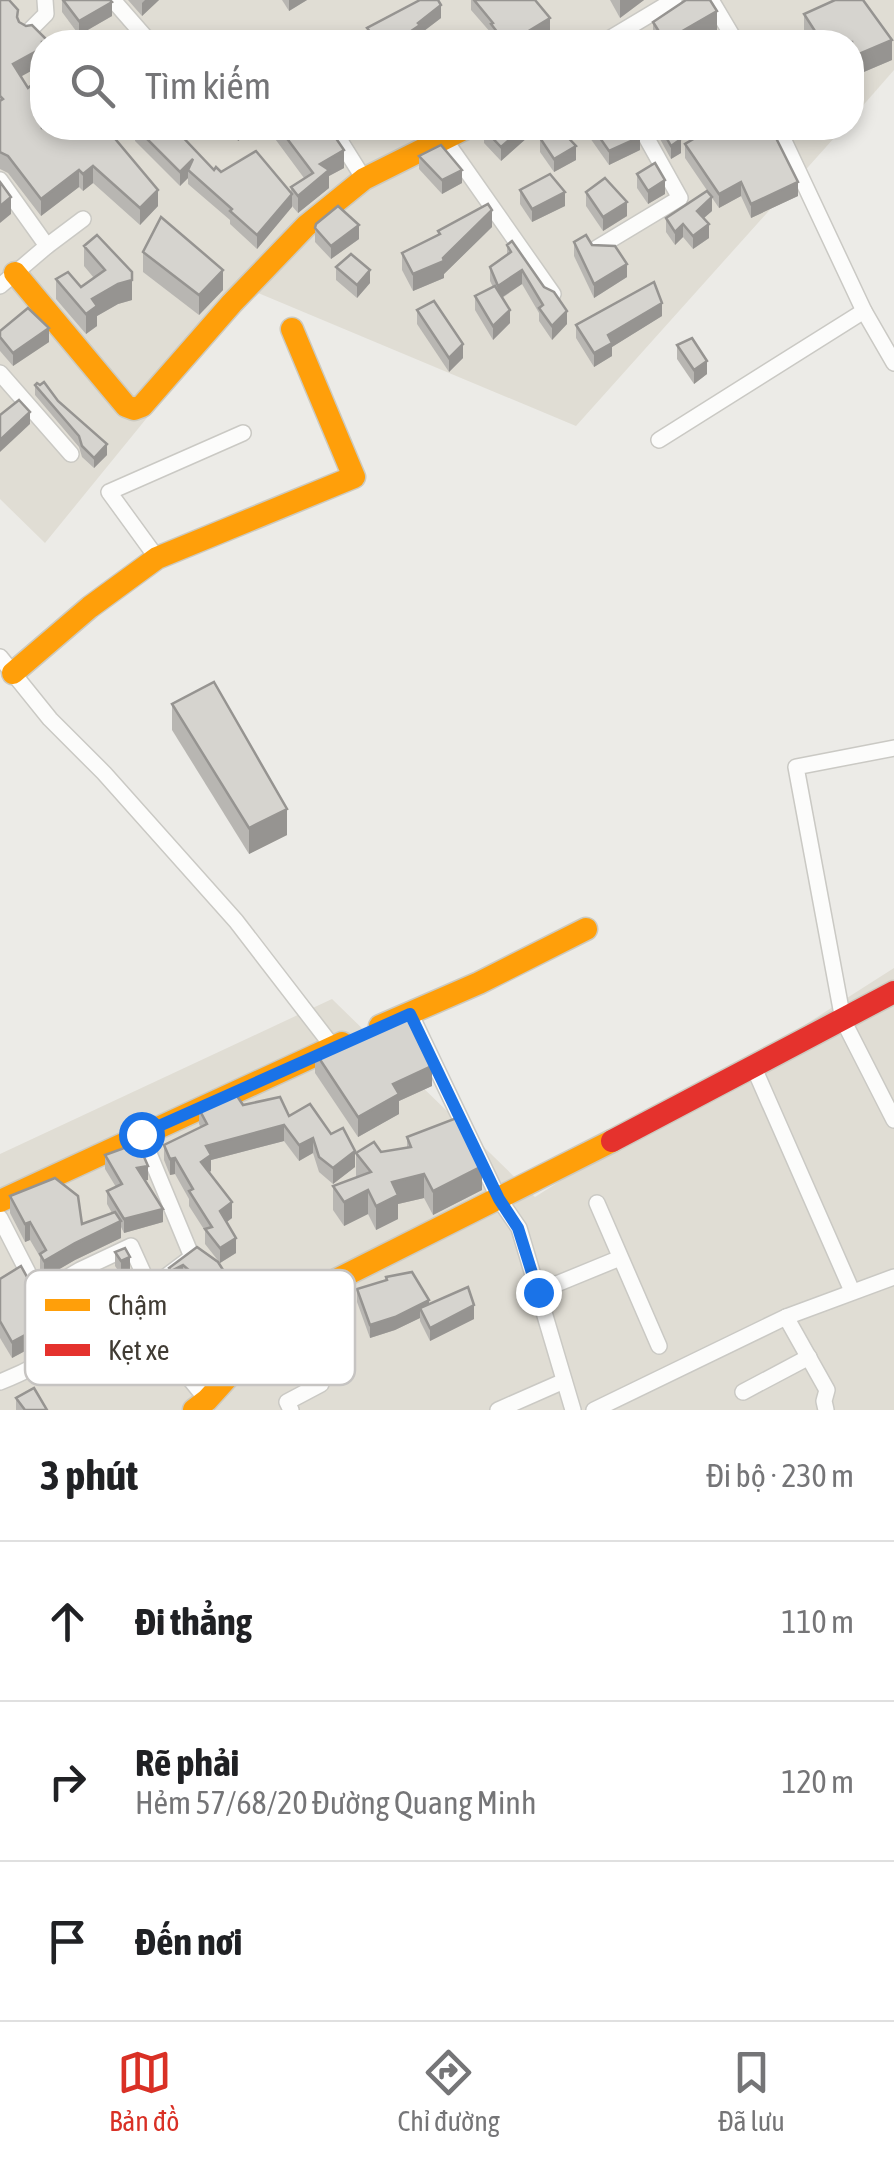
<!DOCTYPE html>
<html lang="vi">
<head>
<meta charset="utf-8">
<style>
  :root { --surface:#fff; --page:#f6f6f6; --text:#202124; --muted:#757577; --line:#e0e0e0; --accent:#d93025 }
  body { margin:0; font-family:"Asap Condensed",sans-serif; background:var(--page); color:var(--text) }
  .stop { position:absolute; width:30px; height:30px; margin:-22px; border:8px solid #1a73e8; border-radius:50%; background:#fff }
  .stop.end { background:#1a73e8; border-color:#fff; box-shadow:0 2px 10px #0008 }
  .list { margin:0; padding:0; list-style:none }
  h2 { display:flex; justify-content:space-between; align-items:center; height:130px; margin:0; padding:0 40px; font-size:42px }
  h2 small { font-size:32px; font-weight:400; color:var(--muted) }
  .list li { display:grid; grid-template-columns:65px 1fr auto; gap:30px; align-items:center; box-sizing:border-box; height:160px; padding:0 40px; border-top:2px solid var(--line) }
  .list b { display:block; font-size:38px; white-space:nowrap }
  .list p { margin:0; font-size:32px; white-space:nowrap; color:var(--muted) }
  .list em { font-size:32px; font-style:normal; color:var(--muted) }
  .icon { flex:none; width:55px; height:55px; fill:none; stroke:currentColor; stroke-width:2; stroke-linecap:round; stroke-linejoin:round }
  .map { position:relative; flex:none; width:894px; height:1410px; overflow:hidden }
  .search { position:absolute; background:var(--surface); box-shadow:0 5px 15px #0003; left:30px; right:30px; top:30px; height:110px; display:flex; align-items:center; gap:25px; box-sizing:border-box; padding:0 35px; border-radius:40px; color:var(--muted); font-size:38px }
  .sheet { height:610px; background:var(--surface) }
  nav { display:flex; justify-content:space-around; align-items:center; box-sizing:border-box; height:140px; border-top:2px solid var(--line); background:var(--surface); font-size:28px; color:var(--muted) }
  nav a { display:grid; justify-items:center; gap:5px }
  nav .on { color:var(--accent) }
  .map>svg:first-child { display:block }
  .residential { fill:#e0ddd4 }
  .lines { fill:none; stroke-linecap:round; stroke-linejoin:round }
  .street-casing { stroke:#cac9c4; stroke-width:18 }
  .slow-casing { stroke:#cccac0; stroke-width:25 }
  .jam-casing { stroke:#cccac0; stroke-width:25 }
  .street { stroke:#fcfcfb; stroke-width:15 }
  .slow { stroke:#ff9f0a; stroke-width:22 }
  .jam { stroke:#e5322d; stroke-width:22 }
  .wall { fill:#b8b6b2 }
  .shaded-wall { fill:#969491 }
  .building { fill:#d6d4cf; stroke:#969491; stroke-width:2.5 }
  .route { stroke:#1a73e8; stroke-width:12 }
  .key { fill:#fff; stroke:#c6c4c2; stroke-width:2.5 }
  .key-label { font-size:28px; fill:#413c34 }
</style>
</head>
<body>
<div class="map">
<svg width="894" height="1410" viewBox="0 0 894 1410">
  <rect width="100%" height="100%" fill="#ecebe7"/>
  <g class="residential">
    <polygon points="0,0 894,0 894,70 852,118 852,42 42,42 42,128 843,128 576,426 251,290 45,543 0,499"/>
    <polygon points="894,968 894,1410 0,1410 0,1154 332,999 535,1197"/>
  </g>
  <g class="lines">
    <defs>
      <g id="street">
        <polyline points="113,0 147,39"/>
        <polyline points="711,0 736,42"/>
        <polyline points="28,32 46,14 45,0"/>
        <polyline points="604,42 674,0"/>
        <polyline points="332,128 364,179"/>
        <polyline points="778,128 864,311 894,363"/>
        <polyline points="445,140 553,294"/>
        <polyline points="0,180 47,246 83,219"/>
        <polyline points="597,248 680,198 641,128"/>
        <polyline points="0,286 47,246"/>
        <polyline points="0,373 71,454"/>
        <polyline points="659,440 864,311"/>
        <polyline points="157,558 109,492 243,433"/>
        <polyline points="0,657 50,719 104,773 236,921 333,1047"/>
        <polyline points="894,748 796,767 843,1020 894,1120"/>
        <polyline points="410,1013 499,1199 519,1228 573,1410"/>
        <polyline points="754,1068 852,1291"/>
        <polyline points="597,1203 659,1346"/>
        <polyline points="0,1218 39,1294 80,1270 131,1246 150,1288"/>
        <polyline points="537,1292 620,1258"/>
        <polyline points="130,1305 207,1400"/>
        <polyline points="786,1317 827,1390 824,1401 826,1410"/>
        <polyline points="283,1318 321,1384 287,1402 291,1410"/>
        <path d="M0 1382C71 1354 131 1302 192 1257L141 1134"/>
        <polyline points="743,1392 809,1357"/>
        <polyline points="498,1410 564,1381"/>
        <polyline points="594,1410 786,1317 894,1277"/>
      </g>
      <g id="slow">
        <polyline points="15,273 126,406 134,409 142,406 232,303 306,226 364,179 466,128"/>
        <polyline points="13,673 90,607 157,558 354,477 292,329"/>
        <polyline points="380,1026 479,983 586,929"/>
        <polyline points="0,1201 342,1043"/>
        <path d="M194 1410 207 1400C248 1355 286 1311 338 1279L612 1141"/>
      </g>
      <polyline id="jam" points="612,1141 894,992"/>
    </defs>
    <use href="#street" class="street-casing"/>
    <use href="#slow" class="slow-casing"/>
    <use href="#jam" class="jam-casing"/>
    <use href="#street" class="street"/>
    <use href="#slow" class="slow"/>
    <use href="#jam" class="jam"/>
  </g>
  <g class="wall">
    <polygon points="0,0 18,20 21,77 42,128 158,206 140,225 93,183 83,191 79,187 41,216 8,173 0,169"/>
    <polygon points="62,0 112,16 79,35 62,12"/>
    <polygon points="128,0 159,0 142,16"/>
    <polygon points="282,0 307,0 289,11"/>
    <polygon points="471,0 535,0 550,32 534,41 536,42 494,42 491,37 491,33 471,10"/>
    <polygon points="610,0 644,0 620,18"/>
    <polygon points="804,14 892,60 852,77 852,42 809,42 804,34"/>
    <polygon points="441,18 420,34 420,38 413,42 368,42 367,41 367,28"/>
    <polygon points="653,22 717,31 698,42 653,42"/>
    <polygon points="135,128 185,128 179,133 214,170 291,193 291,187 304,178 267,128 329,128 344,168 329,176 329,188 298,213 292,206 257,249 230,224 230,220 188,184 188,178 180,186 135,141"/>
    <polygon points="227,128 255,128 238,141"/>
    <polygon points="402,128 432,128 409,140"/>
    <polygon points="489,128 538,128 501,161 484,143 484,129"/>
    <polygon points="583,128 635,128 640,150 609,165"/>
    <polygon points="654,128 686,128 686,129 677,133 681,153 671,159"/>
    <polygon points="540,138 576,160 554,172 540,152"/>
    <polygon points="685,144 798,196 751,218 741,196 719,208 685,158"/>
    <polygon points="419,156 462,183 442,194 419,169"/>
    <polygon points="637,174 665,194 648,204 637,188"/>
    <polygon points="520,190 565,206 532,222 520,204"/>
    <polygon points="586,192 627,216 603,231 586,206"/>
    <polygon points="712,211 704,218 709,238 693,249 683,237 675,245 666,232 666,218"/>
    <polygon points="492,227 444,274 444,278 413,291 402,270 402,253 438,235 438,231"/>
    <polygon points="315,228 359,239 331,259 315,242"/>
    <polygon points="574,242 592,245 627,277 594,298 574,256"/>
    <polygon points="507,245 567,324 552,340 539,321 539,313 522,284 502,298 510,323 493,340 475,310 475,296 493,287 490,281 490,267 507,255"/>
    <polygon points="84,246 132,300 118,304 97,316 97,326 86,334 56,299 56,279 81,287 94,278 84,266"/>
    <polygon points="143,252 223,290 199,315 143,272"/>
    <polygon points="336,267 370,283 357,298 336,280"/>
    <polygon points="417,310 463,358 449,372 417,324"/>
    <polygon points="662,316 612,347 612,356 594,367 576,338 576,325"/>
    <polygon points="0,331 49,342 13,366 0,351"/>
    <polygon points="677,345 707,374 694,384 677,359"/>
    <polygon points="35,385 58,401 107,455 94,468 82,457 79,447 35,395"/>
    <polygon points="172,704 287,835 249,854 172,730"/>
    <polygon points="315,1052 432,1086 399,1101 399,1114 358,1137 315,1073"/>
    <polygon points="243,1105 289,1116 355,1167 333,1184 319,1172 313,1153 299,1161 284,1141 211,1160 211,1171 209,1172 232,1218 227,1222 236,1253 220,1263 205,1244 205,1231 189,1206 189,1199 175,1174 170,1175 164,1160 164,1145 201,1128 199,1124 199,1109"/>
    <polygon points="407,1137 482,1190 433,1215 424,1198 398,1204 398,1219 376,1230 368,1214 344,1226 333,1210 333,1186 356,1177 356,1153 381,1152 407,1148"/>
    <polygon points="105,1155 148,1180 144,1180 163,1222 124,1233 121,1227 121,1238 75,1260 44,1278 40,1271 40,1257 30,1240 25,1242 10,1213 10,1196 82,1224 112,1213 107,1204 107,1191 116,1187 105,1169"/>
    <polygon points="197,1247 225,1293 202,1323 193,1312 193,1294 183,1285 171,1291 169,1288 169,1268"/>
    <polygon points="115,1252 130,1270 121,1275 115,1266"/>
    <polygon points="0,1279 32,1286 62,1331 12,1358 0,1338"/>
    <polygon points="357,1289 429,1304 474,1319 430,1341 420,1321 420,1318 395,1330 370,1338 357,1302"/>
    <polygon points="99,1326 123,1328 104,1346 99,1340"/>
    <polygon points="127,1349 160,1360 143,1376 127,1363"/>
    <polygon points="16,1398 47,1410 16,1410"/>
  </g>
  <g class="shaded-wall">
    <polygon points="145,0 159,0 142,16 142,3"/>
    <polygon points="289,0 307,0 289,11"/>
    <polygon points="620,0 644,0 620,18"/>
    <polygon points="112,2 112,16 79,35 79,21"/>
    <polygon points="441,5 441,18 420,34 420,38 413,42 395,42"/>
    <polygon points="717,11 717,31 698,42 665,42 665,41"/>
    <polygon points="550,18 550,32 532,42 527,32"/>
    <polygon points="892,40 892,60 852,77 852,57"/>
    <polygon points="42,48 42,65 13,81 13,64"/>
    <polygon points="238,128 255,128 238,141"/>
    <polygon points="409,128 432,128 409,140"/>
    <polygon points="523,128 538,128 501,161 501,147"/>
    <polygon points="670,128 686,128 686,129 670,136"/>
    <polygon points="640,137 640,150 609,165 609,151"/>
    <polygon points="681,139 681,153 671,159 671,146"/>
    <polygon points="576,146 576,160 554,172 554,159"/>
    <polygon points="344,150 344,168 329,176 329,188 298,213 298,196 320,164"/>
    <polygon points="193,159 188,170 188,178 180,186 180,172"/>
    <polygon points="93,166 93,183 83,191 83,174"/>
    <polygon points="79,170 79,187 41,216 41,199"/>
    <polygon points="462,170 462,183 442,194 442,180"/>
    <polygon points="665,180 665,194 648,204 648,191"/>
    <polygon points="741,182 741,196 719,208 719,194"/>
    <polygon points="798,182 798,196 751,218 751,204"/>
    <polygon points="158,190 158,206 140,225 140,208"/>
    <polygon points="565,192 565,206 532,222 532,209"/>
    <polygon points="292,194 292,207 257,249 257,235"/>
    <polygon points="11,197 11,214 0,223 0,206"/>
    <polygon points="712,197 712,211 697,224 697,211"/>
    <polygon points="627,202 627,216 603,231 603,217"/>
    <polygon points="492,210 492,227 444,274 444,278 413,291 413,274 443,258"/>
    <polygon points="683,224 683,237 675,245 675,232"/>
    <polygon points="709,224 709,238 693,249 693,236"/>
    <polygon points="359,225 359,239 331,259 331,246"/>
    <polygon points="627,264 627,277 594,298 594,284"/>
    <polygon points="223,270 223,290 199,315 199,295"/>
    <polygon points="370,270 370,283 357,298 357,285"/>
    <polygon points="522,270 522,284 498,300 498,286"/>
    <polygon points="132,280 132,300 118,304 97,316 97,326 86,334 86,314 92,299 118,284"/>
    <polygon points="662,303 662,316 612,347 612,356 594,367 594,353 608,335"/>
    <polygon points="510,310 510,323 493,340 493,326"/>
    <polygon points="567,311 567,324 552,340 552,326"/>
    <polygon points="49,328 49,342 13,366 13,353"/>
    <polygon points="463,344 463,358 449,372 449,358"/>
    <polygon points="707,361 707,374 694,384 694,370"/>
    <polygon points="30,412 30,424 0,452 0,440"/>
    <polygon points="107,444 107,455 94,468 94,458"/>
    <polygon points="287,809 287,835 249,854 249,828"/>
    <polygon points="432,1066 432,1086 399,1101 399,1114 358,1137 358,1117 393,1084"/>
    <polygon points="284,1125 284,1141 211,1160 211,1171 201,1178 201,1162 206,1146"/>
    <polygon points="313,1138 313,1153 299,1161 299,1145"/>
    <polygon points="355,1151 355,1167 333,1184 333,1168"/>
    <polygon points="175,1158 175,1174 170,1175 170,1159"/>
    <polygon points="148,1166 148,1180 137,1182 137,1168"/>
    <polygon points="482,1166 482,1190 433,1215 433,1191"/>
    <polygon points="424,1174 424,1198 398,1204 398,1219 376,1230 376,1206 392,1182"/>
    <polygon points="368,1190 368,1214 344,1226 344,1202"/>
    <polygon points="232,1202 232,1218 220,1227 220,1211"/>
    <polygon points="163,1209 163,1222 124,1233 124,1219"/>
    <polygon points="121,1221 121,1238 75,1260 44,1278 44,1261 75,1243"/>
    <polygon points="30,1222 30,1240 25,1242 25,1224"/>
    <polygon points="236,1238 236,1253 220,1263 220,1248"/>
    <polygon points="130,1257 130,1270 121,1275 121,1261"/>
    <polygon points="183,1265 183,1285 171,1291 171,1271"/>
    <polygon points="225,1273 225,1293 202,1323 202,1303"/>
    <polygon points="429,1300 429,1313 420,1308 420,1318 395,1330 370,1338 370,1325"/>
    <polygon points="474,1305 474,1319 430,1341 430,1328"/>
    <polygon points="62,1315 62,1331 12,1358 12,1342"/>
    <polygon points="123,1315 123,1328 104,1346 104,1332"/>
    <polygon points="160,1347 160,1360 143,1376 143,1362"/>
  </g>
  <g class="building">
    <polygon points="0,0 9,0 18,10 17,17 19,22 26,26 32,25 49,42 42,42 42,48 13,64 28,88 33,84 42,97 42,128 106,128 158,190 140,208 93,166 83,174 79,170 41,199 8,156 0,152 0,101 3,99 0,96"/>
    <polygon points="63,0 110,0 112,2 79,21"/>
    <polygon points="420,0 438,0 441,5 418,23 420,25 395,42 378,42 367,28"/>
    <polygon points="474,0 535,0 550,18 527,32 536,42 505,42 491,24 493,23"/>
    <polygon points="686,0 710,0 717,11 665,41 653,22"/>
    <polygon points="835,0 863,0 892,40 852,57 852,42 822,42 804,14"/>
    <polygon points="136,128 174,128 214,170 216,167 221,172 256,151 292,194 257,235 230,211 232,209 188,170 193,159 180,172"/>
    <polygon points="279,128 329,128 344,150 320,164 329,170 298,196 291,187 313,173"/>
    <polygon points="489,128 523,128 501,147 484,129"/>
    <polygon points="559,128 576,146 554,159 540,138"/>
    <polygon points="593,128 635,128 640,137 609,151"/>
    <polygon points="661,128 673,128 681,139 671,146"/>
    <polygon points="712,128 771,128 798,182 751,204 741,182 719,194 685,144"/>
    <polygon points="441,145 462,170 442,180 419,156"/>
    <polygon points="655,163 665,180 648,191 637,174"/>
    <polygon points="550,174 565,192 532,209 520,190"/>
    <polygon points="605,178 627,202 603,217 586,192"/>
    <polygon points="0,182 11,197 0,206"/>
    <polygon points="707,191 712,197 697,211 709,224 693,236 683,224 675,232 666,218"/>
    <polygon points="488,204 492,210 443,258 444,261 413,274 402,253 440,234 438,231"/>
    <polygon points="338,206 359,225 331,246 315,228 316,224"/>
    <polygon points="161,217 223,270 199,295 143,252"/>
    <polygon points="97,235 132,272 132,280 118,284 92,299 97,306 86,314 56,279 68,272 81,287 105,270 84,246"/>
    <polygon points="586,235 592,245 615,246 627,264 594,284 574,242"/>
    <polygon points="512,241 544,287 554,292 567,311 552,326 539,308 543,305 522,270 498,286 490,267 511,252 507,245"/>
    <polygon points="351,254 370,270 357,285 336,267"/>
    <polygon points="654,282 662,303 608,335 612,343 594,353 576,325"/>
    <polygon points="495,286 510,310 493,326 475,296"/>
    <polygon points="434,301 463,344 449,358 417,310"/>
    <polygon points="28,308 49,328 13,353 0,337 0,331"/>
    <polygon points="692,338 707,361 694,370 677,345"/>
    <polygon points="44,382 58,401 107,444 94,458 82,446 79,436 35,385 37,383 40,385"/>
    <polygon points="19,400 30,412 0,440 0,415"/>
    <polygon points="214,682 287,809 249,828 172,704"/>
    <polygon points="407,1012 432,1066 393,1084 399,1094 358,1117 315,1052"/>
    <polygon points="235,1093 243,1105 280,1097 289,1116 310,1104 331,1134 343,1128 355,1151 333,1168 319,1157 313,1138 299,1145 284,1125 206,1146 211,1155 201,1162 232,1202 220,1211 236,1238 220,1248 205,1229 212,1227 189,1191 193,1189 175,1158 170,1159 164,1145 207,1124 199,1109"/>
    <polygon points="459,1117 482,1166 433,1191 424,1174 392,1182 398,1195 376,1206 368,1190 344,1202 333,1186 371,1172 356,1153 374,1142 381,1152 411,1147 407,1137"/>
    <polygon points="138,1143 148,1166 137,1168 163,1209 124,1219 107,1191 122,1184 105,1155"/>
    <polygon points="55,1178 78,1196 82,1224 115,1212 121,1221 75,1243 44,1261 40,1254 46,1250 30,1222 25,1224 10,1196"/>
    <polygon points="197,1247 218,1262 225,1273 202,1303 193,1292 199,1279 183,1265 171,1271 169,1268"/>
    <polygon points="125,1248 130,1257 121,1261 115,1252"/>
    <polygon points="21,1266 32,1286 38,1289 45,1287 62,1315 12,1342 0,1321 0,1279"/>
    <polygon points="412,1272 429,1300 395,1317 370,1325 357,1289 387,1280 386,1277"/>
    <polygon points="468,1287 474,1305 430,1328 420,1308"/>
    <polygon points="34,1388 47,1410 25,1410 16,1398"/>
  </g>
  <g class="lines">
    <polyline class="route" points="141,1134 410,1014 499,1199 518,1228 538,1292"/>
  </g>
  <rect x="25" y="1270" width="330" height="115" rx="15" class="key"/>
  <rect x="45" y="1299" width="45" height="12" fill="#ff9f0a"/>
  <rect x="45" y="1344" width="45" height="12" fill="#e5322d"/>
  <g class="key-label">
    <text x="108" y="1315">Chậm</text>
    <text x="108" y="1360">Kẹt xe</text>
  </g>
</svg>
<div class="stop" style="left:141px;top:1134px"></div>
<div class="stop end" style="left:538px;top:1292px"></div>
<div class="search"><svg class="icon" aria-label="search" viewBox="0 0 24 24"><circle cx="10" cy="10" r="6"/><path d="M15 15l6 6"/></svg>Tìm kiếm</div>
</div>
<section class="sheet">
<h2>3 phút<small>Đi bộ · 230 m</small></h2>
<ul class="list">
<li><svg class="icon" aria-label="ahead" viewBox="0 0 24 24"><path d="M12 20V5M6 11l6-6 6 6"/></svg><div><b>Đi thẳng</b></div><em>110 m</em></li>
<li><svg class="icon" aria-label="right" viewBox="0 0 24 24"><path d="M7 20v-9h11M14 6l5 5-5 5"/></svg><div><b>Rẽ phải</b><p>Hẻm 57/68/20 Đường Quang Minh</p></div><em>120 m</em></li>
<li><svg class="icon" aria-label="arrive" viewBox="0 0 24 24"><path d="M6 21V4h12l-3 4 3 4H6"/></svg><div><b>Đến nơi</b></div></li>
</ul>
</section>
<nav>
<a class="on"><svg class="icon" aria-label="map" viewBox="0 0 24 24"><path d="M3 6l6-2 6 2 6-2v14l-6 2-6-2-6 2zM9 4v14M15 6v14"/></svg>Bản đồ</a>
<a><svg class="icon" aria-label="directions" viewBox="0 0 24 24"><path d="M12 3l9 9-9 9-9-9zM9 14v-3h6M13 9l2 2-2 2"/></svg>Chỉ đường</a>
<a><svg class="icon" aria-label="saved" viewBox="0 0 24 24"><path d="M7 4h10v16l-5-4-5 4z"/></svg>Đã lưu</a>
</nav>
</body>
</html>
